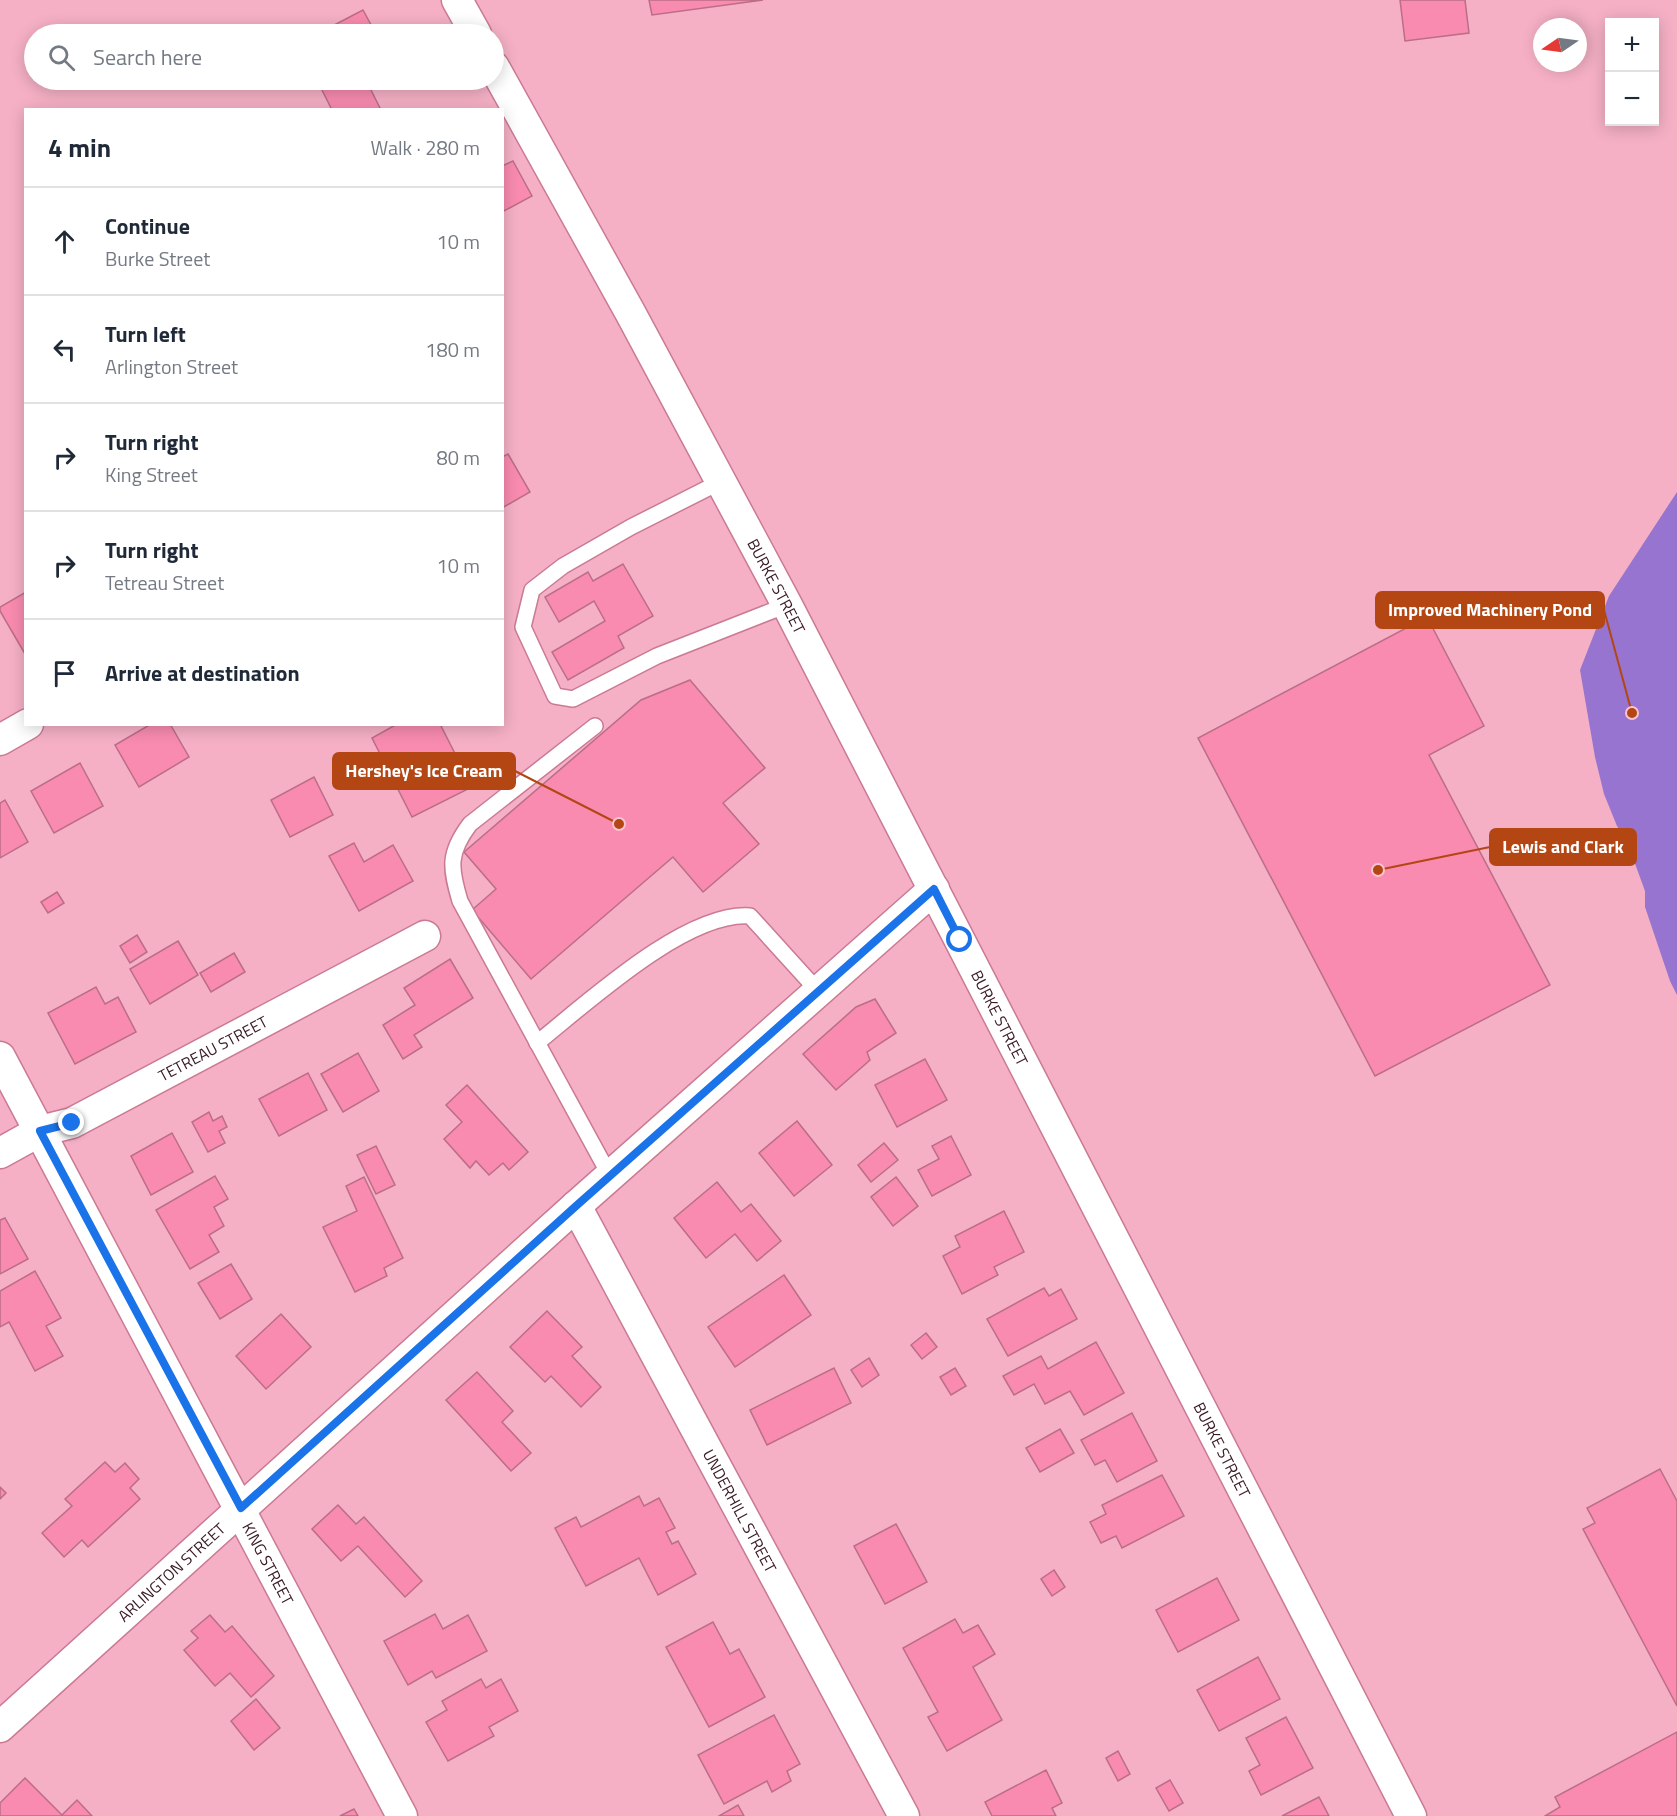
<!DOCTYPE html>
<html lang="en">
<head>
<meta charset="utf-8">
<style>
  :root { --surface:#fff; --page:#f2f2f3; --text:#1f2937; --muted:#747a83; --line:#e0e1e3 }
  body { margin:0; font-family:"Titillium Web",sans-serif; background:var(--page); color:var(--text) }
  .controls { position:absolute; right:18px; top:18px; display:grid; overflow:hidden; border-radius:0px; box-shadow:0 3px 15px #0003 }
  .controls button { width:54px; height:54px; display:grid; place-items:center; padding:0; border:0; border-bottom:2px solid var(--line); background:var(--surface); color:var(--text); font:30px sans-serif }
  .compass { position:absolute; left:1533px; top:18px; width:54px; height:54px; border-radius:50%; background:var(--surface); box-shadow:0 3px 15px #0003; rotate:257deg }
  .stop { position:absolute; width:18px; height:18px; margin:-14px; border:4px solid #1a73e8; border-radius:50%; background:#fff }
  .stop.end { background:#1a73e8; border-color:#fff; box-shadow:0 2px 6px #0008 }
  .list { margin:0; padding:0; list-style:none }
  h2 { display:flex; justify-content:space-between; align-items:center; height:78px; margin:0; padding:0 24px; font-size:26px }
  h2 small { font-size:20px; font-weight:400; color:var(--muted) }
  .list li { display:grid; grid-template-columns:39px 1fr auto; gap:18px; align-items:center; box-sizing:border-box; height:108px; padding:0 24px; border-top:2px solid var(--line) }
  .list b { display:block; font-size:22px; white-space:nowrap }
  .list p { margin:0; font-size:20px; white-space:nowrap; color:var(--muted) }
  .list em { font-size:20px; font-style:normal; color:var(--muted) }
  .icon { flex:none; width:33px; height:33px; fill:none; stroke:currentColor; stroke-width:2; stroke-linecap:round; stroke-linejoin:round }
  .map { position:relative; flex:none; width:1677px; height:1816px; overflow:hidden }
  .search { position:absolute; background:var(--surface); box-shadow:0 3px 15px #0003; left:24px; top:24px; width:480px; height:66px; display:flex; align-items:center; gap:15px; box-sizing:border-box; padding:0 21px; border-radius:33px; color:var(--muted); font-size:22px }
  .panel { position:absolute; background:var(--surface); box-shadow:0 3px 15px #0003; left:24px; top:108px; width:480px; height:618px; border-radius:0px }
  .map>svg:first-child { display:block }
  .water { fill:#9674d0 }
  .building { fill:#f88baf; stroke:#bc6d87; stroke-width:1.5 }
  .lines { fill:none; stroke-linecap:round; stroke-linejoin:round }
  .lane-casing { stroke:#cb7a94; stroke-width:18 }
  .street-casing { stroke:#cb7a94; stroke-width:33 }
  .lane { stroke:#fff; stroke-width:15 }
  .street { stroke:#fff; stroke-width:30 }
  .route { stroke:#1a73e8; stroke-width:8 }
  .labels { text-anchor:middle; stroke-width:4.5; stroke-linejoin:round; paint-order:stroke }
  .street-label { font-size:16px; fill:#381823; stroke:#f8c3d2 }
  .leader { fill:none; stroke:#b34613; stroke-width:2 }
  .callout-dot { fill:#b34613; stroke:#f8c3d2; stroke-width:2 }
  .callout { fill:#b34613; stroke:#b34613; stroke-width:2 }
  .callout-label { font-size:18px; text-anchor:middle; font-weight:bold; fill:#fff }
</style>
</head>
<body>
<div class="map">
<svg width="1677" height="1816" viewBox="0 0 1677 1816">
  <rect width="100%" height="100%" fill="#f5b0c5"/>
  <polygon class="water" points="1677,492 1677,995 1670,981 1645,907 1645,891 1626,839 1617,826 1604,794 1595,757 1580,670 1609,596"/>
  <g class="building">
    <polygon points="649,0 763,0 652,15"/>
    <polygon points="1400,0 1465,0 1469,33 1405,41"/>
    <polygon points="363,10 376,34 317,34"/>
    <polygon points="317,80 386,80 370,88 381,110 332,110"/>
    <polygon points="513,161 532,196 502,212 502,166"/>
    <polygon points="508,454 530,492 502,508 502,457"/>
    <polygon points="623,564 653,616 618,636 624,648 568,680 552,652 605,621 594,601 559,622 545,597 588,572 593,581"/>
    <polygon points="26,592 26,654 25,654 0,611 0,607"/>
    <polygon points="1427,617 1484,726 1429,755 1550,985 1375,1076 1198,738"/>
    <polygon points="690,680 765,768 723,803 759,844 703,892 673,857 531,979 472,910 496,889 464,852 641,700"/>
    <polygon points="151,724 170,724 189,757 139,787 115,745"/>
    <polygon points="397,724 440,724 472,787 412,817 372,738"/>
    <polygon points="80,763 103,806 54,833 31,791"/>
    <polygon points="314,777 333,815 290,837 271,800"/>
    <polygon points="5,800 28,842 0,858 0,803"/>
    <polygon points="354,843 364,862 393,845 413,881 359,911 329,856"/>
    <polygon points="57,892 64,903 48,913 41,902"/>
    <polygon points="137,935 147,952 130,963 120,946"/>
    <polygon points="178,941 198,975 150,1004 130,969"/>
    <polygon points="234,953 245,972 211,992 200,973"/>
    <polygon points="450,959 473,998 414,1035 422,1047 403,1059 383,1025 415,1005 404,988"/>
    <polygon points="96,987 105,1004 118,997 136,1032 75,1064 48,1013"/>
    <polygon points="875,999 896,1033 867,1052 870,1060 836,1090 803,1054 856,1007"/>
    <polygon points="358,1053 379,1091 343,1112 321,1074"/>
    <polygon points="925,1059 947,1100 897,1127 875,1085"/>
    <polygon points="308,1073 327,1110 279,1136 259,1099"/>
    <polygon points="467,1085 528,1152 509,1170 503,1163 489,1175 476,1161 470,1168 444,1139 462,1122 446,1105"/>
    <polygon points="209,1112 213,1121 222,1116 227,1127 219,1131 225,1143 208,1152 192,1122"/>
    <polygon points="797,1121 832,1165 794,1196 759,1153"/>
    <polygon points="172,1133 193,1172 151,1195 131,1156"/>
    <polygon points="951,1136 971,1175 932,1196 918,1170 939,1159 932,1146"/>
    <polygon points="884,1143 898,1160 871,1182 858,1165"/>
    <polygon points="376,1146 395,1185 376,1194 357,1155"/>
    <polygon points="215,1176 228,1199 214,1207 224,1226 209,1235 219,1252 190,1269 156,1210"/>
    <polygon points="364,1177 403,1258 384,1268 387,1276 355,1292 323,1227 357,1211 346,1186"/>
    <polygon points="896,1177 918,1206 893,1226 871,1197"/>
    <polygon points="717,1182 741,1212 751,1204 781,1241 757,1261 735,1234 706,1258 674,1218"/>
    <polygon points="1004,1211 1024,1252 994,1267 998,1275 962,1294 943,1256 960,1247 955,1236"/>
    <polygon points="5,1218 28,1259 0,1274 0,1220"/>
    <polygon points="231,1264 252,1299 220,1319 198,1283"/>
    <polygon points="35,1271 61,1318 46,1326 63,1356 35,1371 9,1322 0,1327 0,1291"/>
    <polygon points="784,1275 811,1315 735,1367 708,1327"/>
    <polygon points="1044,1288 1049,1296 1061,1289 1077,1319 1008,1356 987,1319"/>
    <polygon points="547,1311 582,1347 572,1356 601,1387 581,1407 551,1376 545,1382 510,1347"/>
    <polygon points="281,1314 311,1347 266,1389 236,1356"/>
    <polygon points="926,1333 937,1347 922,1359 911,1345"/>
    <polygon points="1096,1342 1124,1393 1084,1415 1070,1391 1045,1404 1034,1384 1014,1395 1003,1376 1041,1356 1048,1369"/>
    <polygon points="869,1358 879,1375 862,1387 851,1370"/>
    <polygon points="834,1368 851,1403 767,1445 750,1410"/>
    <polygon points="955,1368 966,1386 951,1395 940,1377"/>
    <polygon points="477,1372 513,1411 502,1422 531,1453 511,1471 446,1400"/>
    <polygon points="1132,1413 1157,1461 1117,1482 1105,1460 1095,1465 1081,1440"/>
    <polygon points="1060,1429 1074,1453 1040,1472 1026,1448"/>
    <polygon points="105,1462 115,1472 125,1463 139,1479 130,1488 140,1499 88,1547 82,1540 64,1557 42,1533 72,1506 65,1499"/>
    <polygon points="1660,1469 1677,1501 1677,1706 1583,1529 1595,1523 1587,1508"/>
    <polygon points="1162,1475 1184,1516 1122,1548 1116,1536 1101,1543 1090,1522 1106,1514 1102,1505"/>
    <polygon points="0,1487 6,1493 0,1499"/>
    <polygon points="639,1496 644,1506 659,1498 675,1528 666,1532 672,1544 678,1541 696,1574 658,1595 639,1558 586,1586 555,1528 576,1517 581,1527"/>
    <polygon points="338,1505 356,1524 364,1517 422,1581 405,1597 358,1546 341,1561 312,1529"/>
    <polygon points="896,1524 927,1582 885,1604 854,1546"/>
    <polygon points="1054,1570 1065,1587 1052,1596 1041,1579"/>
    <polygon points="1217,1578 1239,1620 1178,1652 1156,1610"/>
    <polygon points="435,1614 443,1629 468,1615 487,1651 436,1678 432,1671 408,1685 384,1641"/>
    <polygon points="210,1615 225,1632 232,1626 274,1676 251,1697 230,1673 215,1686 184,1650 198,1638 191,1631"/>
    <polygon points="955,1619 963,1633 978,1625 995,1654 973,1667 1002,1720 947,1751 928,1717 938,1712 903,1648"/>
    <polygon points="713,1622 730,1654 739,1649 765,1697 709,1727 666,1647"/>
    <polygon points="1258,1657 1280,1699 1219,1731 1197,1690"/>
    <polygon points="481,1679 486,1688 501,1679 518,1711 489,1727 494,1736 448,1761 426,1722 447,1710 442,1701"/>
    <polygon points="256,1699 280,1728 254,1750 231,1721"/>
    <polygon points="774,1715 800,1764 787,1771 791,1781 772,1792 767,1781 724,1804 698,1755"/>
    <polygon points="1286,1717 1313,1768 1261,1795 1249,1771 1260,1765 1246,1738"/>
    <polygon points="1677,1732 1677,1816 1545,1816 1560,1807 1555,1797"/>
    <polygon points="1118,1751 1130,1774 1118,1781 1106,1758"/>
    <polygon points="1046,1770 1062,1803 1052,1808 1056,1816 992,1816 985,1802"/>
    <polygon points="25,1778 62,1815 77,1800 92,1816 0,1816 0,1803"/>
    <polygon points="1170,1780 1183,1803 1169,1811 1156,1788"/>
    <polygon points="1319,1797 1329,1816 1282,1816"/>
    <polygon points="738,1805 744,1816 719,1816"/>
    <polygon points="354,1809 358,1816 340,1816"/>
  </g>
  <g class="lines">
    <defs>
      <g id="lane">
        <polyline points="720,482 631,527 563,566 532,590 523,627 555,696 573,699 657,656 787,605"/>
        <path d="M595 726 470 824C448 853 450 868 460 901L610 1176"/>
        <path d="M537 1043C586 1004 686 911 750 916L818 991"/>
      </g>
      <g id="street">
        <polyline points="457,0 476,34"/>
        <path id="s1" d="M494 67 631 314 787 605 1411 1816"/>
        <polyline points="0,740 28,724"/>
        <path id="s2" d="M0 1057 402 1816"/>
        <path id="s3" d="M0 1153 40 1131 72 1123 425 936"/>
        <path id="s4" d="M576 1206 904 1816"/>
        <path id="s5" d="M0 1727 576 1206 934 889"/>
      </g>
    </defs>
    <use href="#lane" class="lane-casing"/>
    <use href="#street" class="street-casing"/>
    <use href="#lane" class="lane"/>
    <use href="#street" class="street"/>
  </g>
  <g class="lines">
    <polyline class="route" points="72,1123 40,1131 241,1508 576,1206 934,889 960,940"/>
  </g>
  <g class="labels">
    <g class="street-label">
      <text dy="6" stroke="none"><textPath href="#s1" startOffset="591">BURKE STREET</textPath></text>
      <text dy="6" stroke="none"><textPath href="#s1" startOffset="1077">BURKE STREET</textPath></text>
      <text dy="6" stroke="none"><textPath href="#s3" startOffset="238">TETREAU STREET</textPath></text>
      <text dy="6" stroke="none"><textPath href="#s1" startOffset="1563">BURKE STREET</textPath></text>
      <text dy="6" stroke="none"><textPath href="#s4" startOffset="346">UNDERHILL STREET</textPath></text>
      <text dy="6" stroke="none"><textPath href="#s2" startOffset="573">KING STREET</textPath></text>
      <text dy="6" stroke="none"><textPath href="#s5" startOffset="231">ARLINGTON STREET</textPath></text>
    </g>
  </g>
  <path class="leader" d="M1632 713L1604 610M619 824L515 771M1378 870L1490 847"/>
  <g class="callout-dot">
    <circle cx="1632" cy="713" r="6"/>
    <circle cx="619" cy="824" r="6"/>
    <circle cx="1378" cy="870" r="6"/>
  </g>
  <g class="callout">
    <rect x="1376" y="592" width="228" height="36" rx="6"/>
    <rect x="333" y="753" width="182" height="36" rx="6"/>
    <rect x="1490" y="829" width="146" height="36" rx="6"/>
  </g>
  <g class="callout-label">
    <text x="1490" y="616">Improved Machinery Pond</text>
    <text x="424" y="777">Hershey's Ice Cream</text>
    <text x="1563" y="853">Lewis and Clark</text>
  </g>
</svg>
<div class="controls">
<button>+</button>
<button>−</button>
</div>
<svg class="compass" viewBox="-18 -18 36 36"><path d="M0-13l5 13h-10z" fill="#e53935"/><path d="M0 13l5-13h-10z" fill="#747a83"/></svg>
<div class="stop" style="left:960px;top:940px"></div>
<div class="stop end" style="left:72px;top:1123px"></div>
<div class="search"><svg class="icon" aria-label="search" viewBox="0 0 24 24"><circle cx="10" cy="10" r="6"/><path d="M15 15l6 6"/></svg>Search here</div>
<section class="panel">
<h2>4 min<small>Walk · 280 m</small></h2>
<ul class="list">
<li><svg class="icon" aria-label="ahead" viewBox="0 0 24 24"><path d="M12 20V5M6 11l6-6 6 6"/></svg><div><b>Continue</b><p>Burke Street</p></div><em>10 m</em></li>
<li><svg class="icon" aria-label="left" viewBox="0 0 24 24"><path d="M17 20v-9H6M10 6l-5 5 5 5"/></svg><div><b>Turn left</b><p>Arlington Street</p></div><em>180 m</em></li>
<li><svg class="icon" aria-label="right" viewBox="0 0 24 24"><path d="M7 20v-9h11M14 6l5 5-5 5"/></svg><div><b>Turn right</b><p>King Street</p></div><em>80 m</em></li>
<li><svg class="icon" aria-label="right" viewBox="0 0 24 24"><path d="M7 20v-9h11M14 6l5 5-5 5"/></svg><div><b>Turn right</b><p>Tetreau Street</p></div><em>10 m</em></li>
<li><svg class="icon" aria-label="arrive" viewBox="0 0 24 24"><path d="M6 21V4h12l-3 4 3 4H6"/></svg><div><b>Arrive at destination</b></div></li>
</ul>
</section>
</div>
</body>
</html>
